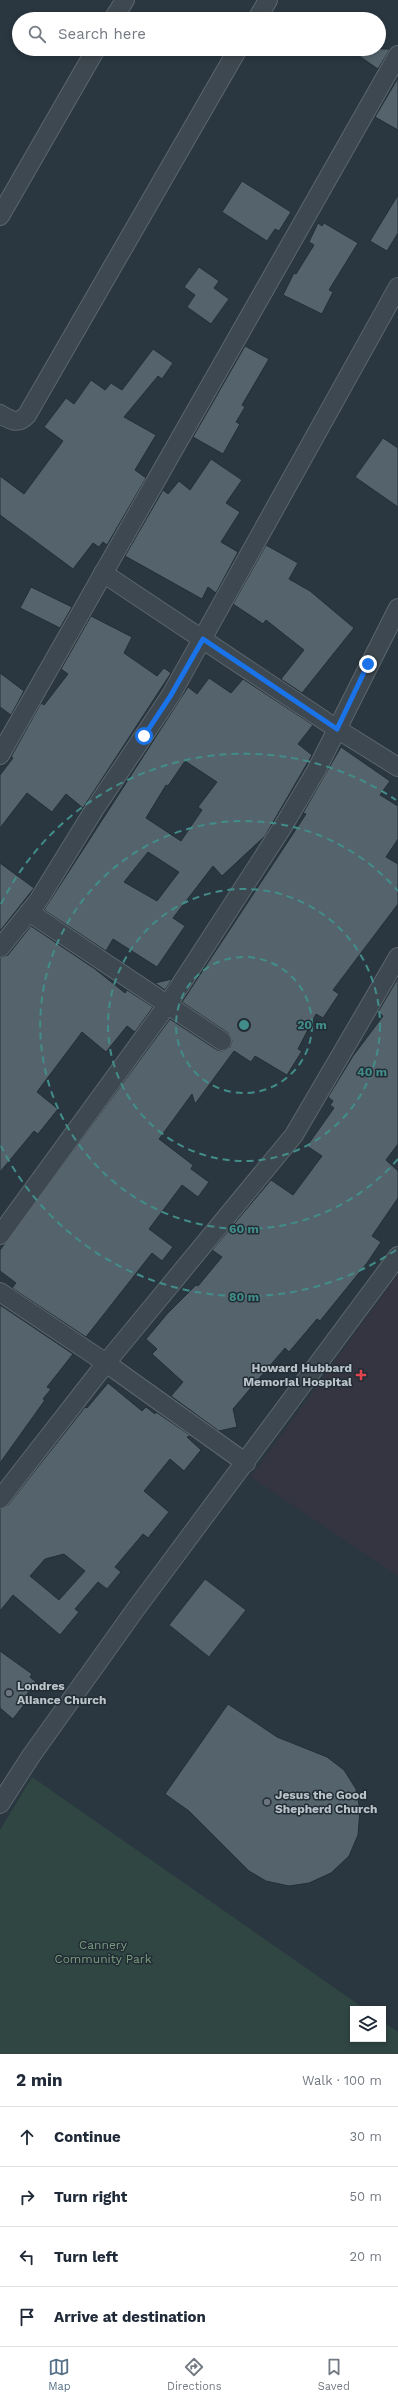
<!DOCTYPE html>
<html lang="en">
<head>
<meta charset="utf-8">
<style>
  :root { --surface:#fff; --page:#f6f6f7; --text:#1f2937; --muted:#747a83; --line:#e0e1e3; --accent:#577189 }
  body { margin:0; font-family:"Work Sans",sans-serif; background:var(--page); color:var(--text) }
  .controls { position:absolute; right:12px; bottom:12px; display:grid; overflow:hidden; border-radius:0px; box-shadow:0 2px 6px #0003 }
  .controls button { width:36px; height:36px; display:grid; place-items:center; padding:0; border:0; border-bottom:1px solid var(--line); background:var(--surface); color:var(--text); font:20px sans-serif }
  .stop { position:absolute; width:12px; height:12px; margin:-9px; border:3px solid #1a73e8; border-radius:50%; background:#fff }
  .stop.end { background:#1a73e8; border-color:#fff; box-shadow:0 1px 4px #0008 }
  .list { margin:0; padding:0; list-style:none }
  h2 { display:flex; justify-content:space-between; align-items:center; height:52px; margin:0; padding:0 16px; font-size:17px }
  h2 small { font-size:13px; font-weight:400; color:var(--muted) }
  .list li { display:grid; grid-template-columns:26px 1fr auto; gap:12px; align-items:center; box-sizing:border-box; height:60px; padding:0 16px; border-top:1px solid var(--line) }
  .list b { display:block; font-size:15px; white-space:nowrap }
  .list em { font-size:13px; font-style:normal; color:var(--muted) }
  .icon { flex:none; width:22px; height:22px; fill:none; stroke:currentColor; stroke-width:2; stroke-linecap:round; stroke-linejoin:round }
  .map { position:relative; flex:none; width:398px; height:2054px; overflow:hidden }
  .search { position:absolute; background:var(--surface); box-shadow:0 2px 6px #0003; left:12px; right:12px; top:12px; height:44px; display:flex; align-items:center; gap:10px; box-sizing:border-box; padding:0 14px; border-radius:22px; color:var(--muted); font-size:15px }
  .sheet { height:292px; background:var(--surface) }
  nav { display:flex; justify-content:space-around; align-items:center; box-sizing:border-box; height:56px; border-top:1px solid var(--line); background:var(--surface); font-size:11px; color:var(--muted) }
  nav a { display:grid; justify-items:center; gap:2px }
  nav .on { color:var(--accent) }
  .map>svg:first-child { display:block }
  .medical { fill:#353542 }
  .green { fill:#304643 }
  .building { fill:#55646c; stroke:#242f37; fill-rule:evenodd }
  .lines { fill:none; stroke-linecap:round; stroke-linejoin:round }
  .minor-casing { stroke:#5b666d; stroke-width:20 }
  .minor { stroke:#3e4850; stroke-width:18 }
  .route { stroke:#1a73e8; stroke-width:5 }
  .ring { fill:none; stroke:#428d8a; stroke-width:2; stroke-dasharray:7 5 }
  .health-dot { fill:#e0444e; stroke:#222d35; stroke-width:1.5 }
  .worship-dot { fill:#6b7280; stroke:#222d35; stroke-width:1.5 }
  .labels { text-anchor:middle; stroke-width:3; stroke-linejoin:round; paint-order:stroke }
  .poi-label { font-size:12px; font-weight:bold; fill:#bac3ca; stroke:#222d35; text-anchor:start }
  .park-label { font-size:12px; fill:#7b9d7e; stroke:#222d35 }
  .centre { fill:#428d8a; stroke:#222d35; stroke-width:2 }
  .ring-label { font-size:12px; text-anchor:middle; font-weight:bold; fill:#428d8a; stroke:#222d35; stroke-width:3; stroke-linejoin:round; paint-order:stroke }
</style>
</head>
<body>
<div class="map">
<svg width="398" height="2054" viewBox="0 0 398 2054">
  <rect width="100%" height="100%" fill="#2a3740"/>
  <polygon class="medical" points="398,1274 398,1576 251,1477"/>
  <polygon class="green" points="32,1777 365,2009 353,2009 353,2039 383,2039 383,2022 398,2032 398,2054 0,2054 0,1830"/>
  <g class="building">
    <polygon points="349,49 390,49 378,69"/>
    <polygon points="398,78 398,130 375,117"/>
    <polygon points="242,181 291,212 279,231 275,229 267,241 222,212"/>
    <polygon points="398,195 398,233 387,251 370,241"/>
    <polygon points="318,223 322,226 324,223 358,243 329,290 333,292 322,314 283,295 294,273 296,274 314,245 309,242"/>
    <polygon points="199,267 219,281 214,288 229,299 211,324 187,307 195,295 184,287"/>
    <polygon points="245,346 269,359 242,405 245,407 236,422 240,424 223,454 193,437"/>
    <polygon points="153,349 173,363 162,379 158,376 124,417 156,435 135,470 146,478 107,545 103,542 99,547 93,543 73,569 0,515 0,476 24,494 63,441 44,427 66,398 74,404 91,380 105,390 111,383 122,390"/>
    <polygon points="383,438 398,448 398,507 355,477"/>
    <polygon points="211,459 242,480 226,503 240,512 221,542 238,552 216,593 208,587 202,599 125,556 163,490 168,494 179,481 190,490"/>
    <polygon points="266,545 298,563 289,579 310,591 354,628 302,693 281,679 304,650 266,620 263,624 233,604"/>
    <polygon points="31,587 72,607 60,628 20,608"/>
    <polygon points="91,616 132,637 124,653 157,676 164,668 171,673 83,808 66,794 52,812 27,793 0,828 0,775 13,758 11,757 41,703 44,705 68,674 61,669"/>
    <polygon points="0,673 24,691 11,715 0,707"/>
    <path d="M209 678 231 693 243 679 313 725 298 744 312 755 265 836 222 876 213 866 173 918 185 926 157 967 113 939 106 951 44 910 188 687 197 694ZM185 761 217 782 198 807 202 810 181 841 146 818 166 785 168 786ZM148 852 179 872 157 901 124 882Z"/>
    <polygon points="341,747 390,781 380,795 398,806 398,839 386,857 398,864 398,904 333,990 339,994 323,1018 316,1014 298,1049 302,1051 287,1075 255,1056 251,1062 234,1051 195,1104 192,1094 159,1139 193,1165 191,1169 209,1182 198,1197 182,1185 149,1229 173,1247 162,1261 152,1253 86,1337 12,1288 16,1283 0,1271 0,1250 170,1019 217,1050 222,1051 230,1047 232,1041 228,1033 182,1002 306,814 303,813"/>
    <polygon points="0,863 34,888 0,931"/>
    <polygon points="31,926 95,969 125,993 127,990 153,1007 135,1032 127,1026 106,1052 82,1032 37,1092 58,1109 38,1134 34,1131 0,1172 0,958 8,955"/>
    <polygon points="398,978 398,1144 386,1160 398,1171 398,1198 372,1236 381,1242 367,1263 320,1321 317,1319 289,1352 285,1348 233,1409 237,1427 219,1431 171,1396 183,1382 152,1354 157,1349 146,1339 167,1314 196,1285 198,1286 222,1257 212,1250 271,1180 293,1195 322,1156 307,1146 334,1108 330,1105 333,1101 328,1097 353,1056 383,1016 378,1012"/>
    <polygon points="172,979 165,990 155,983"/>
    <polygon points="0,1305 73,1354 47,1387 51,1389 43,1399 45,1400 0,1463"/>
    <path d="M108 1383 142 1411 146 1407 155 1414 156 1412 191 1436 187 1437 201 1450 184 1471 170 1459 144 1491 169 1512 148 1538 143 1534 115 1567 121 1572 107 1589 98 1582 75 1609 79 1612 60 1635 13 1595 0 1611V1509L8 1505 82 1411 85 1407 87 1408ZM64 1554 85 1571 59 1600 30 1576 45 1559Z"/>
    <polygon points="205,1579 246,1610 209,1657 169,1625"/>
    <polygon points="0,1651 32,1674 30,1677 36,1682 27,1694 30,1697 13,1719 0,1708"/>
    <polygon points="228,1704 277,1737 327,1757 344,1770 356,1789 360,1810 358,1835 349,1856 331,1873 309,1883 289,1886 266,1881 249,1871 189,1811 165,1794"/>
  </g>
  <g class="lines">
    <defs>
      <g id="minor">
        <polyline points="113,19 125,0"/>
        <polyline points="257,19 268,0"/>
        <polyline points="0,216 96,49"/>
        <path d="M0 414C10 420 18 425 27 415L238 49"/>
        <polyline points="103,573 337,729 398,767"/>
        <polyline points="0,755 398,55"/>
        <polyline points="29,912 222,1041"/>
        <polyline points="0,948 38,901 94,810 171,695 398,287"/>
        <polyline points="0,1235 168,1004 282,828 317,769 398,608"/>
        <polyline points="0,1292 106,1363 246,1463"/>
        <polyline points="0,1499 106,1363 294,1135 398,957"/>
        <polyline points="0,1804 31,1756 135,1610 398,1256"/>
      </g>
    </defs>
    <use href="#minor" class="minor-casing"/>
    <use href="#minor" class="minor"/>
  </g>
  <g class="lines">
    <polyline class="route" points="144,736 171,695 203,639 337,729 368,664"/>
  </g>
  <g class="ring">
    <circle cx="244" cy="1025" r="68"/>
    <circle cx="244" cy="1025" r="136"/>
    <path d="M398 1159A204 204 0 1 1 398 891"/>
    <path d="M396 1250A272 272 0 0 1 1 1146M1 904A272 272 0 0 1 396 800"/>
  </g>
  <path class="health-dot" d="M359 1369h4v4h4v4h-4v4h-4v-4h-4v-4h4z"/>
  <g class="worship-dot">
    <circle cx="9" cy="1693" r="4"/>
    <circle cx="267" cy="1802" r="4"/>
  </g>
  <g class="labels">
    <g class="poi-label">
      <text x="352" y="1372" text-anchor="end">Howard Hubbard<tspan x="352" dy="14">Memorial Hospital</tspan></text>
      <text x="17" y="1690">Londres<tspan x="17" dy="14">Aliance Church</tspan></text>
      <text x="275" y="1799">Jesus the Good<tspan x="275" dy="14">Shepherd Church</tspan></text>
    </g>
    <g class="park-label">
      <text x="103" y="1949">Cannery<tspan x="103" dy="14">Community Park</tspan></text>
    </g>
  </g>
  <circle cx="244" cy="1025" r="6" class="centre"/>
  <g class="ring-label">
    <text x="312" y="1029">20 m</text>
    <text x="372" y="1076">40 m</text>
    <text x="244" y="1233">60 m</text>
    <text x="244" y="1301">80 m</text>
  </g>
</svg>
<div class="controls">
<button><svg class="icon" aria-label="layers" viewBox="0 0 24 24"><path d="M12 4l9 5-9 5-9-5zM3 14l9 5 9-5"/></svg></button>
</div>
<div class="stop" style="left:144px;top:736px"></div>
<div class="stop end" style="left:368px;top:664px"></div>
<div class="search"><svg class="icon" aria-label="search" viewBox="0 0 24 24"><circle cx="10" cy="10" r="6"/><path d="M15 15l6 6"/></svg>Search here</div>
</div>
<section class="sheet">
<h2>2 min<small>Walk · 100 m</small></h2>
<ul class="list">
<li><svg class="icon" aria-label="ahead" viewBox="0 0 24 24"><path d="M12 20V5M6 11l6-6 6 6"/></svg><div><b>Continue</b></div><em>30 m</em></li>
<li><svg class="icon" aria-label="right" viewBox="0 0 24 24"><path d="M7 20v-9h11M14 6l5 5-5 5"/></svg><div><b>Turn right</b></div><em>50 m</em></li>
<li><svg class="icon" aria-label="left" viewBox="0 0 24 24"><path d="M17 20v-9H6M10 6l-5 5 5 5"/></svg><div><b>Turn left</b></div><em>20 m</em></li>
<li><svg class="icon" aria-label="arrive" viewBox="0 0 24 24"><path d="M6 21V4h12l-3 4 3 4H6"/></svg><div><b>Arrive at destination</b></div></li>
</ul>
</section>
<nav>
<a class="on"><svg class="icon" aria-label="map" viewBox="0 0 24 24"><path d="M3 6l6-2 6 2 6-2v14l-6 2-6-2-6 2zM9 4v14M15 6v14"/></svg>Map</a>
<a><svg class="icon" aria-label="directions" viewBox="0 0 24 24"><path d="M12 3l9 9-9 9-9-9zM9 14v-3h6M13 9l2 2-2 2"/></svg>Directions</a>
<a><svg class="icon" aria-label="saved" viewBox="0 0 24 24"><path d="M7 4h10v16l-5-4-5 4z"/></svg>Saved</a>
</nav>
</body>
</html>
